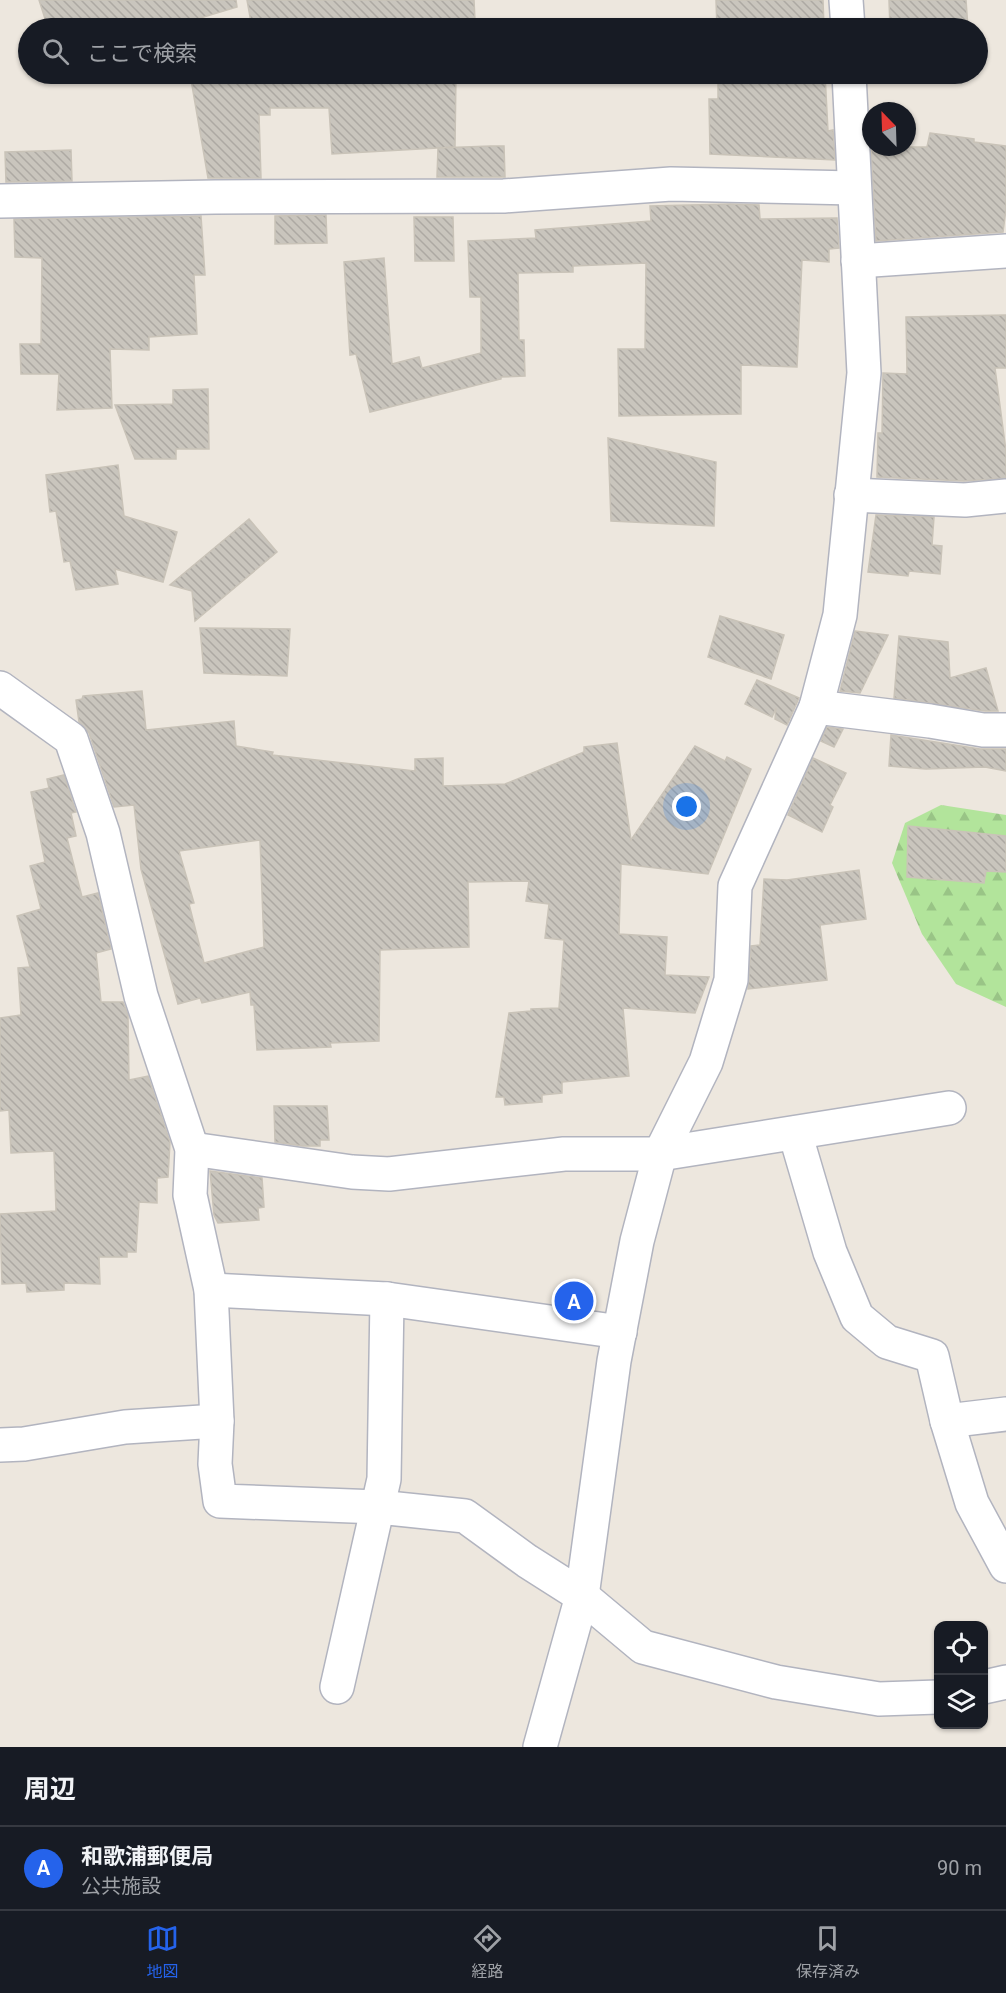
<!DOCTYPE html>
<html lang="ja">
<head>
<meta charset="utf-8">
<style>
  :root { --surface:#171b24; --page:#20242c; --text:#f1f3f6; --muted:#9ea1a6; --line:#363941; --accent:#2563eb }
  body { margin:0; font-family:Roboto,"Noto Sans JP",sans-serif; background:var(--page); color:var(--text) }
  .controls { position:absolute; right:18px; bottom:18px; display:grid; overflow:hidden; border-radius:12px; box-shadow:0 2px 4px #0004 }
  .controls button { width:54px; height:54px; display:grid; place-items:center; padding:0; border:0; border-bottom:2px solid var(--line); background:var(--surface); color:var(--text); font:30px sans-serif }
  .compass { position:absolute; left:862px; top:102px; width:54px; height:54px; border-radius:50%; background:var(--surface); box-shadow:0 2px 4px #0004; rotate:337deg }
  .you { position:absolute; left:687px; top:807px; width:21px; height:21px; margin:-15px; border:4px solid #fff; border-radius:50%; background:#1a73e8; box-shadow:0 0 0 9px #1a73e833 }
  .badge { display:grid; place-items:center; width:39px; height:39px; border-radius:50%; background:var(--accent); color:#fff; font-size:20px; font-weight:700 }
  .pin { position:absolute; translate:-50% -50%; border:3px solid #fff; box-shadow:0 2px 6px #0006 }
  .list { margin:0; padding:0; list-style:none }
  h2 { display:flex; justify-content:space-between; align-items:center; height:78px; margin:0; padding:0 24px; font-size:26px }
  h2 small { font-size:20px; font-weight:400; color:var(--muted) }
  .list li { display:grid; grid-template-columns:39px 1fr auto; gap:18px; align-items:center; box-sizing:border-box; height:84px; padding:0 24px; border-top:2px solid var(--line) }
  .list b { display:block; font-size:22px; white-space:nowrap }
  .list p { margin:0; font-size:20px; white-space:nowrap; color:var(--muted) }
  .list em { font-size:20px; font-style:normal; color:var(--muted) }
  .icon { flex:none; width:33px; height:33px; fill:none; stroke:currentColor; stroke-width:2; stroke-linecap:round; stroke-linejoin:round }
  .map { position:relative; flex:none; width:1006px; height:1747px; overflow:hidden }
  .search { position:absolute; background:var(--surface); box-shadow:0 2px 4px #0004; left:18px; right:18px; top:18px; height:66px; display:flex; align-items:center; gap:15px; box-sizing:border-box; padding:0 21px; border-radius:33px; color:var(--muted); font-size:22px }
  .sheet { height:162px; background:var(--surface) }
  nav { display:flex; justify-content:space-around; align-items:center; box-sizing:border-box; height:84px; border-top:2px solid var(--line); background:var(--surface); font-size:16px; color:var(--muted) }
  nav a { display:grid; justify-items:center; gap:3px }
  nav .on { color:var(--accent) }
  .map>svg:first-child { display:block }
  .forest { fill:url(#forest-firs) }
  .building { fill:url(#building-back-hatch); stroke:#c9c3b8; stroke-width:1.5; fill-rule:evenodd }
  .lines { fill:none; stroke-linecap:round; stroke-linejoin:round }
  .minor-casing { stroke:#b2b4bf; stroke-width:36 }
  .minor { stroke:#fff; stroke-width:33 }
</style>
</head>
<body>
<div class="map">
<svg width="1006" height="1747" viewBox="0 0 1006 1747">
  <defs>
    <pattern id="forest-firs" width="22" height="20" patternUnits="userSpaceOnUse" patternTransform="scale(1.5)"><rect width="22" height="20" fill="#b2e49b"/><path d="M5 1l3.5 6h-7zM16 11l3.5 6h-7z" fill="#99c486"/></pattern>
    <pattern id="building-back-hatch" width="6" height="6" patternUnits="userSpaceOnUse" patternTransform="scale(1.5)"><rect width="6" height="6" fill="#c9c5bd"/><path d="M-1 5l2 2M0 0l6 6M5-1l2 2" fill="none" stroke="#ada9a3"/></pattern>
  </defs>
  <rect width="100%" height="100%" fill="#ede7de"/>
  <polygon class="forest" points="941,805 1006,815 1006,1007 956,984 922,934 892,863 905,823"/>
  <g class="building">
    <polygon points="39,0 236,0 237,7 167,28 48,28"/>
    <polygon points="247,0 474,0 475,21 390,28 252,28"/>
    <polygon points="716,0 823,0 824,28 717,28"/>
    <polygon points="889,0 966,0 968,28 890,28"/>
    <polygon points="190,74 456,74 455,147 332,154 329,108 270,108 270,115 259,115 261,178 208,178"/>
    <polygon points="718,74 825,74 828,131 833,130 835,160 710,154 709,99 718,99"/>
    <polygon points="930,133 974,139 974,142 1006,146 1006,209 1003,232 876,241 871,147 927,147"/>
    <polygon points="491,146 504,146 505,177 437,177 438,148"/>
    <polygon points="71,150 72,181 6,182 5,152"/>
    <polygon points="730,204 759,205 760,219 837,218 839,248 829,249 829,262 802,260 797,367 741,365 741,414 619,416 618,349 645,349 646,263 573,266 573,272 518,273 519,340 524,340 525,376 501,377 501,379 370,412 356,354 350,355 344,262 384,258 392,364 419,357 422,368 481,353 481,297 470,297 468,241 536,238 535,230 651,221 650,206"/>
    <polygon points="326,215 327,243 275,244 275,216"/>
    <polygon points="201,216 205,275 194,275 197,334 149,337 149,350 110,349 112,408 57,410 59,374 21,374 20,344 41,344 42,258 15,257 14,219"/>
    <polygon points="414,217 453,217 454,261 415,261"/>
    <polygon points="1006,315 1006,368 995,368 1006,451 1006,478 964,481 877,477 878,433 882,433 883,373 907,374 906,317"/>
    <polygon points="208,389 209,449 176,449 176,459 135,459 115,405 173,404 173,390"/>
    <polygon points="608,438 716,462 714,526 611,521"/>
    <polygon points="118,465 124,516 177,532 163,582 115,569 118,584 76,590 70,561 64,562 56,511 50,512 46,475"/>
    <polygon points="876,515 934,517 932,545 942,546 940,574 909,571 908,576 868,572"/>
    <polygon points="249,519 277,552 195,621 192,591 170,585"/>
    <polygon points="720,616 784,635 771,679 708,657"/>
    <polygon points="200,628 290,629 287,676 204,673"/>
    <polygon points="855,631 888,635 860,693 840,691"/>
    <polygon points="899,636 948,642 950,678 986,668 998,711 985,711 894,698"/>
    <polygon points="757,680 799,698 787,725 775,719 776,708 772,717 745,704"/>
    <path d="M142 691 146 730 234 721 236 746 273 752 272 755 415 771V759L443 758V786L505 784 584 752V747L617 743 631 840 695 746 725 761 727 757 751 769 708 874 621 864 619 934 667 937 665 975 709 977 695 1013 623 1008 629 1076 562 1082V1093L542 1095V1102L505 1105 504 1097H496L509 1013 531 1011V1009L559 1008 564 940 545 938 549 904 526 901 529 881 468 882 469 947 380 950 379 1041 330 1043 331 1047 257 1050 254 1005H251L250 992 202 1003 200 998 178 1004 141 869 134 805 114 807 89 733 79 722 76 700 82 699 83 696ZM260 840 264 947 204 963 189 904 194 903 179 851Z"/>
    <polygon points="827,727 843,729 834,747 821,741"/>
    <polygon points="891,735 980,749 1006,749 1006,771 985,767 926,769 889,766"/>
    <polygon points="813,758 846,773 830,805 833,807 822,832 788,815"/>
    <polygon points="64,775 76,812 71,813 76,836 67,838 82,897 98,893 111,949 96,953 101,1002 123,1002 128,1015 129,1080 148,1076 170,1142 168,1177 157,1178 157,1203 139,1202 136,1252 127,1252 127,1257 99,1257 100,1284 64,1283 64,1290 27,1292 26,1283 2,1284 0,1214 56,1211 54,1151 11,1153 9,1110 0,1111 0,1018 21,1015 18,968 30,967 17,916 41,909 30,866 45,862 31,792 49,788 47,779"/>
    <polygon points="908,826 1006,836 1006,872 986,871 984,883 907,877"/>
    <polygon points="859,870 866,919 820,925 827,980 748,989 751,946 760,945 764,879 787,880"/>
    <polygon points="274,1106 327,1106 329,1140 320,1140 320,1146 303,1146 275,1142"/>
    <polygon points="210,1171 262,1178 264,1207 258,1208 259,1220 218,1223 214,1215"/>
  </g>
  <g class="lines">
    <defs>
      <g id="minor">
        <polyline points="846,0 848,28"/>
        <polyline points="0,201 215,197 504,196 671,184 854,188"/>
        <polyline points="858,261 1006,251"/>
        <polyline points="851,495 965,500 1006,496"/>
        <polyline points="0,688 71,739 103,833 141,996 192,1149 190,1195 211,1290 217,1421 215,1464 220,1501 378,1507 465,1516 527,1561 582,1596 643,1647 776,1682 879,1699 938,1697"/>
        <polyline points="816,707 930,721 983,730 1006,730"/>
        <polyline points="795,1133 830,1252 857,1317 887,1342 932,1356 947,1421 972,1503 1006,1566"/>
        <polyline points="192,1149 352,1172 389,1174 564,1154 660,1154 949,1108"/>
        <polyline points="211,1290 387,1299 620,1332"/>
        <polyline points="947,1421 1006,1414"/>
        <polyline points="0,1445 24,1444 125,1427 217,1421"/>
        <polyline points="337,1687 384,1479 387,1299"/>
        <polyline points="984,1687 1006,1682"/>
        <polyline points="540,1747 582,1596 614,1361 637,1241 660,1154 706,1062 731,980 735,886 816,707 840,615 864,373 849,74"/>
      </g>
    </defs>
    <use href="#minor" class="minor-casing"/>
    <use href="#minor" class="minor"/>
  </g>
</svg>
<div class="controls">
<button><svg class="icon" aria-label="locate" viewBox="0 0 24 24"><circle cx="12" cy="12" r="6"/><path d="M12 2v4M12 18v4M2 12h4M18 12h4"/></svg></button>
<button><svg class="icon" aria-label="layers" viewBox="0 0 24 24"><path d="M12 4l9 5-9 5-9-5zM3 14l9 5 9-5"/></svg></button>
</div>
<svg class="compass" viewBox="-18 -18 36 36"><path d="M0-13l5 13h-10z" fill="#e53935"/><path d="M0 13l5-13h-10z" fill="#9ea1a6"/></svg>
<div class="you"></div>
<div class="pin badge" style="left:574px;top:1301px">A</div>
<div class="search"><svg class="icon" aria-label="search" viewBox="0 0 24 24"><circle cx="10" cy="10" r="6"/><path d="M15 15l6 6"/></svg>ここで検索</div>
</div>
<section class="sheet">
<h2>周辺<small></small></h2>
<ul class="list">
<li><span class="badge">A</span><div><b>和歌浦郵便局</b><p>公共施設</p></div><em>90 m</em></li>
</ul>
</section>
<nav>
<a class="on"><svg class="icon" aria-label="map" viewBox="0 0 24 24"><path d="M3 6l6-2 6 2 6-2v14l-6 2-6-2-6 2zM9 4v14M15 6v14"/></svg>地図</a>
<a><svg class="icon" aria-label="directions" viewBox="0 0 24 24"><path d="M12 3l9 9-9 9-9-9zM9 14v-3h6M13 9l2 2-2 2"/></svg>経路</a>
<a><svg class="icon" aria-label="saved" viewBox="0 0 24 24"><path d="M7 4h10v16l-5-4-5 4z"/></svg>保存済み</a>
</nav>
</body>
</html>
